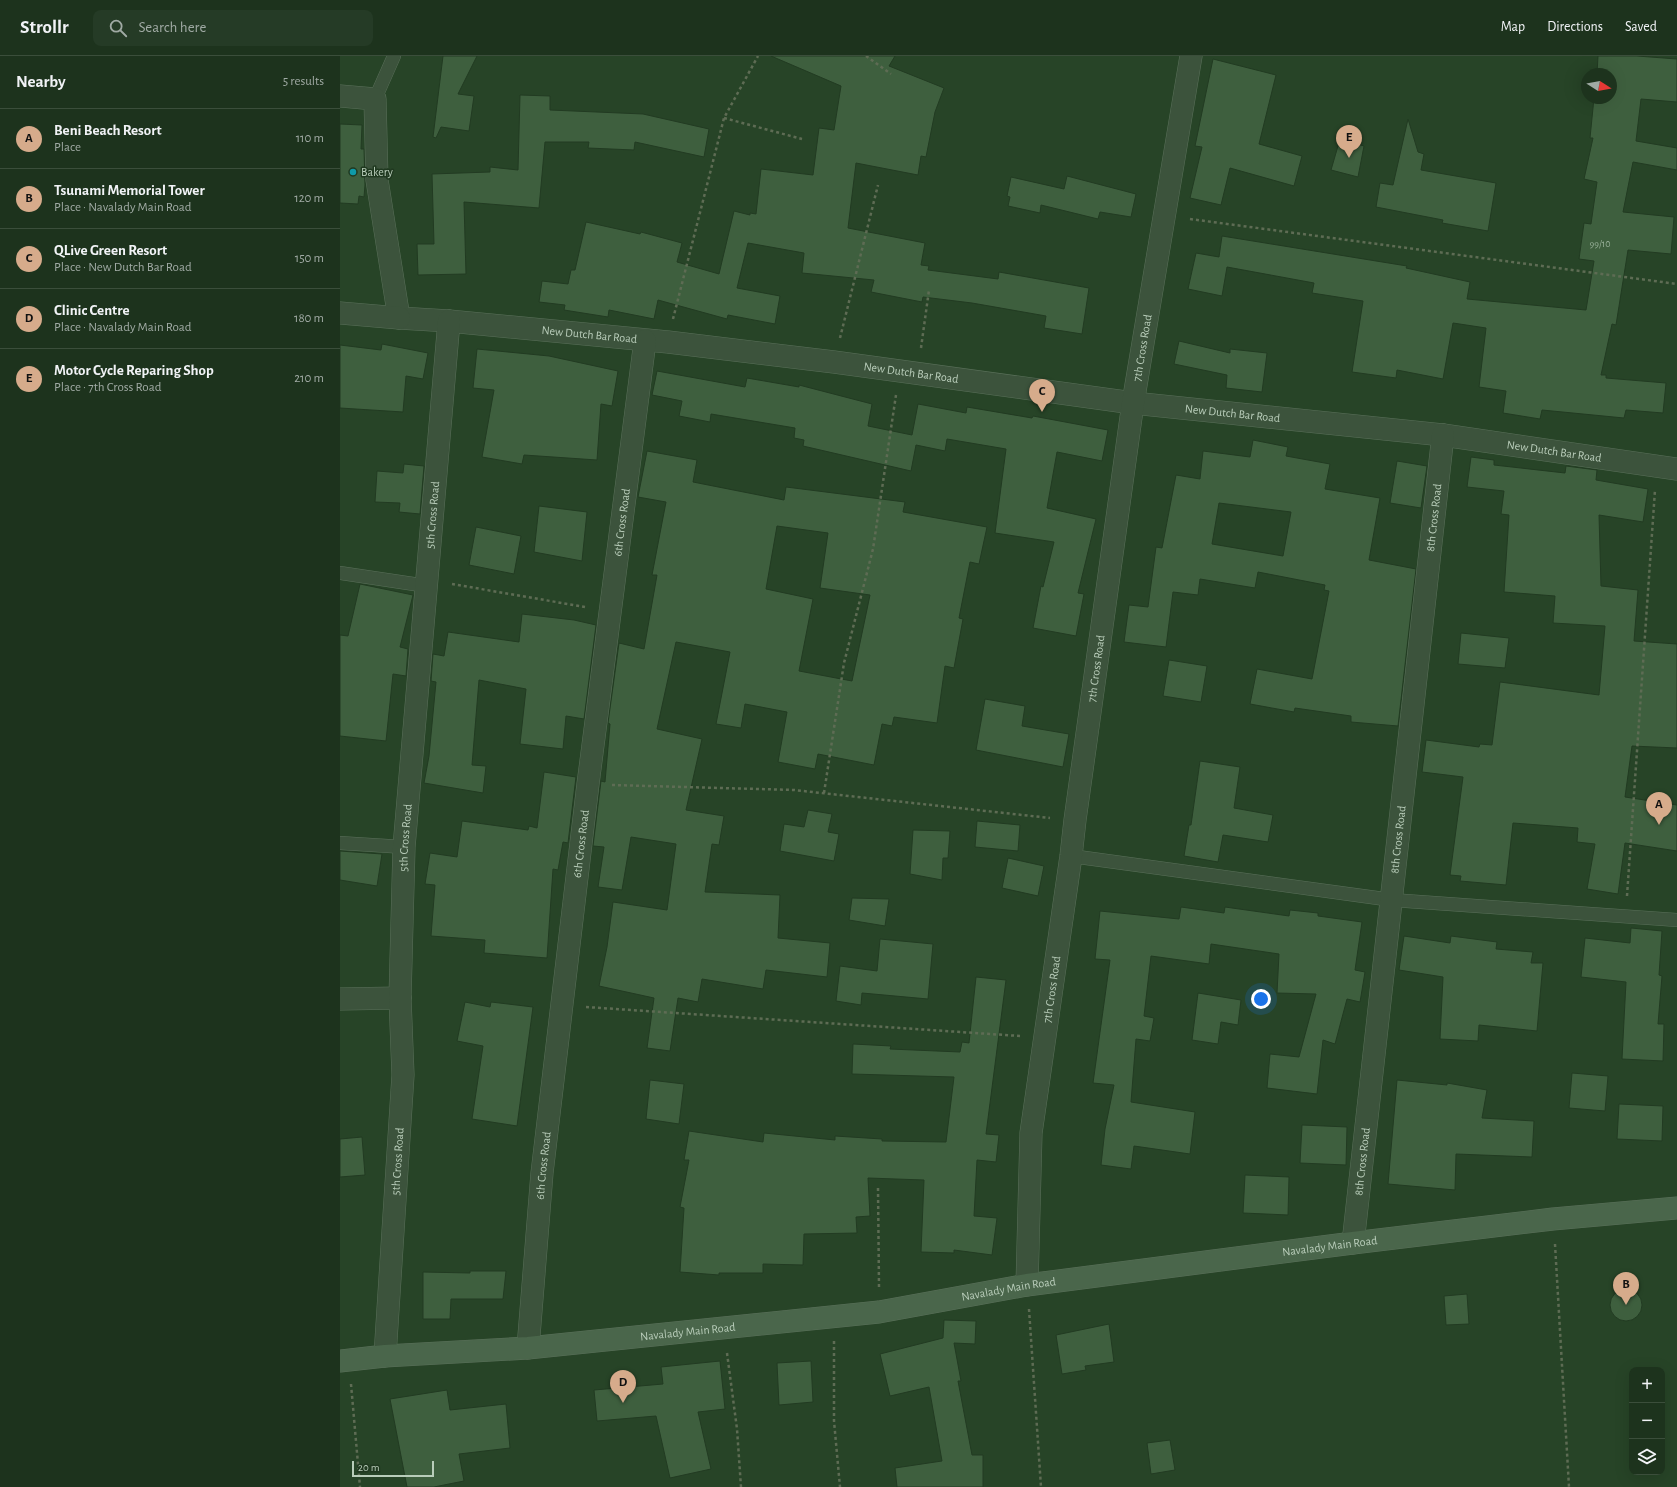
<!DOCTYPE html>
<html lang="en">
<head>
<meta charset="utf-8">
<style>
  :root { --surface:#1d331d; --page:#253b26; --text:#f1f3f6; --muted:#a0aaa4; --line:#3b4e3b; --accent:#d6ab8b }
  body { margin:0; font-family:"Alegreya Sans",sans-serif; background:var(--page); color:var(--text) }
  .controls { position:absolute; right:12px; bottom:12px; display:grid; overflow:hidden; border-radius:8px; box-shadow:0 4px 16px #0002 }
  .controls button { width:36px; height:36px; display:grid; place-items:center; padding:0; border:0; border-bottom:1px solid var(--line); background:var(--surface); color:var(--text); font:20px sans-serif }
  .compass { position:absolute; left:1241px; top:12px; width:36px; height:36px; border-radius:50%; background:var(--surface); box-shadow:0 4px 16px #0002; rotate:101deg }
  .scale { position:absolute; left:12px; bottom:10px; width:82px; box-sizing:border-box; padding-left:4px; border:2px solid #b9cdba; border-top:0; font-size:11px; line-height:14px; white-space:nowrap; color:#b9cdba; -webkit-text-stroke:3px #203920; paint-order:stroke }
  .you { position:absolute; left:921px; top:943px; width:14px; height:14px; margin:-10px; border:3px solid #fff; border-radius:50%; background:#1a73e8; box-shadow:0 0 0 6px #1a73e833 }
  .badge { display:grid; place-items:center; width:26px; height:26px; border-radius:50%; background:var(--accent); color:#111; font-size:13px; font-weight:700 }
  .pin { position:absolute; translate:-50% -33px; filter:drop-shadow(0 1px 2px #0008) }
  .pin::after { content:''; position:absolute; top:21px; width:14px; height:12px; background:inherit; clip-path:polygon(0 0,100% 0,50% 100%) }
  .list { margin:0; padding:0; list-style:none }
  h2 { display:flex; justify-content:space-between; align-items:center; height:52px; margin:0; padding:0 16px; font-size:17px }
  h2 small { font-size:13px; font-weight:400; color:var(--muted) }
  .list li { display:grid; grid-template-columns:26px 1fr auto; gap:12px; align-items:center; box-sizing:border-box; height:60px; padding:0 16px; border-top:1px solid var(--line) }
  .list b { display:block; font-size:15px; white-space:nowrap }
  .list p { margin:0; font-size:13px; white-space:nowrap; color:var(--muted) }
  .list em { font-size:13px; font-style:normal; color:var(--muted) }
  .icon { flex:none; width:22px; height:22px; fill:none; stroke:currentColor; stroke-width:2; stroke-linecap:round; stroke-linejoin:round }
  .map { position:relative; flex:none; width:1337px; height:1431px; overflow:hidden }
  header { display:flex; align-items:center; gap:24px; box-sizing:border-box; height:56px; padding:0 20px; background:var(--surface); border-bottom:1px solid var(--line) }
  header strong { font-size:19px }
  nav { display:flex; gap:22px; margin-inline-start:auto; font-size:14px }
  .search { width:280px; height:36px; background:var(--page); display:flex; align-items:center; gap:10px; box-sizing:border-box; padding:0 14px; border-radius:8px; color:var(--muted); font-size:15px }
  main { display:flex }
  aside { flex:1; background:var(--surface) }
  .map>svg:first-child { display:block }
  .building { fill:#3e5f3e; stroke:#223b22; fill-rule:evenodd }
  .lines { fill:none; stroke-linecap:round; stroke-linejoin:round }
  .lane-casing { stroke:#5a705a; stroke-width:14 }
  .street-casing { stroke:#5a705a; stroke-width:23 }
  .secondary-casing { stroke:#5a705a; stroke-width:23 }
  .path { stroke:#5e6c54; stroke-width:2.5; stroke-dasharray:3 3; stroke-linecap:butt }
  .lane { stroke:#3c533c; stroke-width:13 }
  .street { stroke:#3c533c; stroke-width:22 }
  .secondary { stroke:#4a664b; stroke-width:22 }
  .culture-dot { fill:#0f9aa8; stroke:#203920; stroke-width:1.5 }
  .labels { text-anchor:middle; stroke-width:3; stroke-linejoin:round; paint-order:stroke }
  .number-label { font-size:10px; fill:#9ab29b }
  .poi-label { font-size:12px; fill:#b9cdba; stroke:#203920; text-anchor:start }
  .street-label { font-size:12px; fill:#b9cdba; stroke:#203920 }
</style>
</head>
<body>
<header>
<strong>Strollr</strong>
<div class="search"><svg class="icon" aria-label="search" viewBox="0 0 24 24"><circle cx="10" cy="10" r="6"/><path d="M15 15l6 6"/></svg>Search here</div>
<nav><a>Map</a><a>Directions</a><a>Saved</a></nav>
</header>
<main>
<aside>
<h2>Nearby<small>5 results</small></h2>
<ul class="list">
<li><span class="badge">A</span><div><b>Beni Beach Resort</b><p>Place</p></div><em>110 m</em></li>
<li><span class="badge">B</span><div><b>Tsunami Memorial Tower</b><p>Place · Navalady Main Road</p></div><em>120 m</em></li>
<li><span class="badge">C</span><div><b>QLive Green Resort</b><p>Place · New Dutch Bar Road</p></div><em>150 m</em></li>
<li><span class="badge">D</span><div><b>Clinic Centre</b><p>Place · Navalady Main Road</p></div><em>180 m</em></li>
<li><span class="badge">E</span><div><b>Motor Cycle Reparing Shop</b><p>Place · 7th Cross Road</p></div><em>210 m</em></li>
</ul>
</aside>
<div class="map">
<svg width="1337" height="1431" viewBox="0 0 1337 1431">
  <rect width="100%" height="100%" fill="#274427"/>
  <g class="building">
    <polygon points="103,0 137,0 118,38 134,40 129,75 101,71 96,82 93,81"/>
    <polygon points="431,0 555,0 549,10 604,32 595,56 586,101 581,100 578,119 516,107 508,172 585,187 581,209 589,210 588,214 658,223 659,216 749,232 742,278 704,272 706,260 632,247 583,241 582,246 531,236 534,224 462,217 464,197 408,187 397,232 440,240 435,268 388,259 387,263 318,244 314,263 269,254 268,261 224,254 225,249 199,246 202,225 228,228 231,214 235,214 246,166 300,178 301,176 342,187 337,206 379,218 394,155 410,159 410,157 416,158 421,113 473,119 479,72 494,74 501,30"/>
    <polygon points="1258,0 1297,0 1337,3 1337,46 1301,43 1296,85 1337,92 1337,114 1293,106 1283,156 1334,161 1331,198 1288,194 1276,269 1272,268 1261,319 1266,319 1266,322 1326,327 1323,357 1286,354 1284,362 1202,354 1200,363 1163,357 1166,335 1139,331 1146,272 1113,267 1103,323 1057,314 1056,322 1012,316 1023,245 972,237 974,227 887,211 882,240 848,233 856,197 879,201 882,180 1067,210 1066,212 1130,226 1127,243 1246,254 1254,205 1239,203 1244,167 1251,168 1257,126 1244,123 1253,82 1250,82 1254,42 1271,42 1271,18 1257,18"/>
    <polygon points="873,3 936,19 919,88 962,100 954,130 890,112 881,149 850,142 862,91 855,90"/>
    <polygon points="180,39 210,40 210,54 303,58 369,73 364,101 295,86 294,94 248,92 249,86 205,86 199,152 124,146 126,218 78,219 77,188 94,188 92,118 150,116 150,111 178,114"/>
    <polygon points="1068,63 1078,96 1084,98 1081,114 1156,127 1148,175 1102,167 1103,164 1036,151 1040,127 1053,129"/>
    <polygon points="0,68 22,69 21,93 24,93 25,129 24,141 19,140 18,148 0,147"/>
    <polygon points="1000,83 1024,90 1018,121 991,114"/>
    <polygon points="727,120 796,138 791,161 760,156 758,163 701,149 700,157 668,150 670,141 667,140 671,121 724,133"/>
    <polygon points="839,285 890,297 890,293 927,297 922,336 886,332 887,319 834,308"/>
    <polygon points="42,288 88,297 83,323 66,320 63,356 0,352 0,289 41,294"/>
    <polygon points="137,293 209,300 278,315 272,350 261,348 257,404 184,399 182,408 142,401 154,334 133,332"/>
    <polygon points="317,315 405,331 407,322 459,331 459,329 532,348 528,370 572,379 578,348 626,357 627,351 692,362 693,360 768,374 762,405 717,396 707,452 756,463 738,537 744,538 736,580 693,572 701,530 703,531 714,486 655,477 666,393 607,383 605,395 576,389 571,415 463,390 464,384 454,382 455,372 371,358 370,366 339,360 342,345 312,339"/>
    <path d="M913 384 948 391 946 400 990 408 985 433 1040 442 1029 504 1076 513 1058 670 1011 666V660L955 652 954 656 910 648 917 613 972 623 989 535 984 534 985 529 918 516 915 532 860 523 858 539 833 536 826 591 784 586 789 549 808 551 816 491 822 492 836 419 860 423 863 395 910 401ZM879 447 951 456 943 500 872 488Z"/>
    <path d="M307 395 357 404 353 426 444 444 446 431 565 446 563 456 647 471 639 508 630 506 619 562 623 563 614 612 605 610 597 667 554 661 552 670 542 668 534 709 478 698 475 713 438 706 447 656 405 648 401 672 376 668 390 596 336 586 317 673 362 683 346 754 384 760 379 789 372 788 365 836 440 839 438 882 490 887 487 921 426 914 423 933 362 923 358 946 338 942 330 995 307 992 314 942 259 930 267 891 273 846 327 854 336 788 291 781 282 834 258 831 264 791 253 790 261 725 265 726 270 668 268 667 279 587 304 593 317 519H312L326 446 298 441ZM437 470 488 477 480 532 530 539 512 625 459 615 473 543 426 533Z"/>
    <polygon points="1131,401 1154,404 1154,409 1225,417 1226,410 1257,414 1256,424 1308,433 1303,466 1259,459 1261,530 1298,534 1294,585 1337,588 1337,692 1292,690 1285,741 1337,749 1337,795 1285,787 1278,838 1247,833 1255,788 1237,786 1238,772 1173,767 1166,829 1120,825 1121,820 1110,819 1123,721 1082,716 1086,684 1139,691 1140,688 1152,689 1160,626 1259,639 1265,570 1213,567 1215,540 1164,536 1169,459 1161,458 1164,435 1127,431"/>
    <polygon points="1057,405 1087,410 1081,452 1050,447"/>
    <polygon points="64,408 84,410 80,458 59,456 60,447 35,446 37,415 63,417"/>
    <polygon points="199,450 247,456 242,505 194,496"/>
    <polygon points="136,471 181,480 174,518 129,509"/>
    <polygon points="20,528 73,539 60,591 68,593 66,620 53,618 46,685 0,680 0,579 8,580"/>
    <polygon points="182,558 234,564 256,569 244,663 226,660 223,693 180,688 186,633 139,624 132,709 146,710 143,737 84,727 89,700 96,626 91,625 93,598 104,600 108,576 179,586"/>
    <polygon points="1121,577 1169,582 1165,612 1118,608"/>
    <polygon points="829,604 867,610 861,646 823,640"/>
    <polygon points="645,643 685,650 682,670 729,678 723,711 636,694"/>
    <polygon points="860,705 900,711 894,752 933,759 928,786 883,779 878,806 844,800 849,769 851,769"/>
    <polygon points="204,716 236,721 228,787 223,786 218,814 213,813 207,902 144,897 145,884 91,880 95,829 85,828 90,797 117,801 122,765 188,774 189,770 197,772"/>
    <polygon points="468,754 492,758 488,776 499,778 494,805 440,795 444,768 464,771"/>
    <polygon points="637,765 680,769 678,795 635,791"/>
    <polygon points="573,774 610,775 608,802 603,802 602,824 570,818"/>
    <polygon points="0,795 42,798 37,830 0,824"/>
    <polygon points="668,802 704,810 698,840 662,832"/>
    <polygon points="512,842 549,843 545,870 509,864"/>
    <polygon points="841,851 884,857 885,851 949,860 950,854 978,857 978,860 1022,866 1015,914 1025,916 1020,946 1007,943 995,988 983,984 977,1038 927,1032 930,998 959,1001 976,938 937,937 939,898 871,888 869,908 811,900 804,960 814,962 810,985 796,983 791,1046 855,1056 850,1098 794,1090 791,1113 761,1109 765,1073 774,1029 753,1027 770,904 755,903 760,855 839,863"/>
    <polygon points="1291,872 1322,875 1319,919 1322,920 1318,968 1324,968 1323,1005 1282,1003 1286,926 1241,921 1245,882 1290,887"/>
    <polygon points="1064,880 1110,887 1111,880 1157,886 1156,893 1193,896 1191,907 1203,907 1197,975 1139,969 1138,985 1100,983 1103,921 1059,914"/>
    <polygon points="540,883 593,888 588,943 522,937 521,949 496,945 500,910 537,915"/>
    <polygon points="636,921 666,924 646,1078 659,1079 656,1106 637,1104 634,1160 657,1162 652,1199 614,1194 614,1197 581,1196 584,1124 528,1122 530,1160 516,1161 517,1177 464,1178 463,1209 423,1208 423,1217 379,1217 379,1219 340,1216 344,1152 340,1151 349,1104 344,1104 349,1075 423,1086 424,1077 495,1084 495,1080 542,1083 542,1085 606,1086 614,1021 512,1018 513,988 551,990 550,993 620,996 622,986 629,987"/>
    <polygon points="858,937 901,944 898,969 881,966 878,988 852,984"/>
    <polygon points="125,946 150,951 151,946 193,951 177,1070 132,1063 143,990 117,985"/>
    <polygon points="1232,1017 1268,1020 1265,1055 1229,1052"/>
    <polygon points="310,1024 344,1028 339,1068 306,1063"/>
    <polygon points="1057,1024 1107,1029 1107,1027 1147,1034 1142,1062 1194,1065 1192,1101 1116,1098 1115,1134 1048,1128"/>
    <polygon points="1279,1048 1323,1050 1322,1085 1277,1083"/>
    <polygon points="962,1069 1007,1071 1006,1109 960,1107"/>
    <polygon points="22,1081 25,1119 0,1121 0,1083"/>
    <polygon points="905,1119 949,1121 948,1159 903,1157"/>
    <polygon points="130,1215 166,1215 163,1243 111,1243 110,1263 83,1263 83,1216 130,1217"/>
    <circle cx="1286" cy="1249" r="16"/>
    <polygon points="1127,1238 1129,1268 1106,1269 1104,1240"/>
    <polygon points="604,1264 636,1265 635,1288 614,1287 621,1325 618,1325 632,1399 643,1399 643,1431 557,1431 555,1412 602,1405 589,1331 550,1340 540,1298 603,1282"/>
    <polygon points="769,1268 774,1306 745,1310 746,1314 722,1318 716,1279"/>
    <polygon points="380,1305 385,1353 358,1356 371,1413 330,1422 316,1360 257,1365 254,1334 323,1328 321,1311"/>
    <polygon points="471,1305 473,1346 439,1349 437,1307"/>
    <polygon points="107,1334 110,1354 166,1348 170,1392 119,1398 124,1425 94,1431 67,1431 50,1343"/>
    <polygon points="830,1384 835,1414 811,1418 807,1387"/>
  </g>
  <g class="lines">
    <defs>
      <g id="lane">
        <polyline points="35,43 54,0"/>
        <polyline points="0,517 87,530"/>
        <polyline points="0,787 64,791"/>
        <polyline points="731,800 1052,844 1337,864"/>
      </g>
      <g id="street">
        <path id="s1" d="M0 40 35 43 37 124 59 262 109 265 328 286 494 306 793 347 1103 379 1337 413"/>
        <polyline points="0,257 59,262"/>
        <polyline points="0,943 60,942"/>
        <path id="s2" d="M1013 1187 1103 379"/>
        <path id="s3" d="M687 1229 691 1077 731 800 735 764 793 347 851 0"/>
        <path id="s4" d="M188 1292 202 1117 248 728 305 285"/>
        <path id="s5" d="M45 1300 63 1019 60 942 64 791 109 265"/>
      </g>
      <g id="secondary">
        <path id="s6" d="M0 1305 45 1300 188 1292 539 1256 687 1229 1013 1187 1213 1163 1337 1152"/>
      </g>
    </defs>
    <use href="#lane" class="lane-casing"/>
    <use href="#street" class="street-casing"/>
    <use href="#secondary" class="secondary-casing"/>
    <g class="path">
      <polyline points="526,0 551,18"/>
      <polyline points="384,62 462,83"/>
      <polyline points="850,163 1337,228"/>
      <polyline points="333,263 384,62 418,0"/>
      <polyline points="500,282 538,129"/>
      <polyline points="581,292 589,234"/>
      <polyline points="112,528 245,551"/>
      <polyline points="272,729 454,734 710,762"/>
      <polyline points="484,737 504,607 533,493 556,339"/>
      <polyline points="1287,840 1315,434"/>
      <polyline points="246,951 680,980"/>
      <polyline points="538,1132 539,1231"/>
      <polyline points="1215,1188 1229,1431"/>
      <polyline points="689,1253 701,1431"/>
      <polyline points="494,1285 494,1365 500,1431"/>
      <polyline points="387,1297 397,1373 401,1431"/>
      <polyline points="11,1328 20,1431"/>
    </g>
    <use href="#lane" class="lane"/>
    <use href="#street" class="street"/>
    <use href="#secondary" class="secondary"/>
  </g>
  <circle class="culture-dot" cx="13" cy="116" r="4"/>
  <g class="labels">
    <g class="number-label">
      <text x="1260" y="191">99/10</text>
    </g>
    <g class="poi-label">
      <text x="21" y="120">Bakery</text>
    </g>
    <g class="street-label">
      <text dy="4" stroke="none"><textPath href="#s1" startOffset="447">New Dutch Bar Road</textPath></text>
      <text dy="4" stroke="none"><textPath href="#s3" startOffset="945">7th Cross Road</textPath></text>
      <text dy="4" stroke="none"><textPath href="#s1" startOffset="771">New Dutch Bar Road</textPath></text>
      <text dy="4" stroke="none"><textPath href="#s1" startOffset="1095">New Dutch Bar Road</textPath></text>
      <text dy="4" stroke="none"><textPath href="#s1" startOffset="1419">New Dutch Bar Road</textPath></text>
      <text dy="4" stroke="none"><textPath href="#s5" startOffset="843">5th Cross Road</textPath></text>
      <text dy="4" stroke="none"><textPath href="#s2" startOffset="730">8th Cross Road</textPath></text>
      <text dy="4" stroke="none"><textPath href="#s4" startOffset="831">6th Cross Road</textPath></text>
      <text dy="4" stroke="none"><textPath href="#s3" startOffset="621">7th Cross Road</textPath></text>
      <text dy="4" stroke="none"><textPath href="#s5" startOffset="519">5th Cross Road</textPath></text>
      <text dy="4" stroke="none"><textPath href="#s2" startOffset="406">8th Cross Road</textPath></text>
      <text dy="4" stroke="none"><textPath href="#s4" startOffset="507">6th Cross Road</textPath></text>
      <text dy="4" stroke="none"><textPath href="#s3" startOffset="297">7th Cross Road</textPath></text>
      <text dy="4" stroke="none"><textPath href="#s2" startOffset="82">8th Cross Road</textPath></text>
      <text dy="4" stroke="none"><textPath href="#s5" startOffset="195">5th Cross Road</textPath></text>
      <text dy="4" stroke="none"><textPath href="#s4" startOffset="183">6th Cross Road</textPath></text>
      <text dy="4" stroke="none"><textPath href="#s6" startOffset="997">Navalady Main Road</textPath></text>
      <text dy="4" stroke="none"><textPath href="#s6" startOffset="673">Navalady Main Road</textPath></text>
      <text dy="4" stroke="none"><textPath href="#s6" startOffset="349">Navalady Main Road</textPath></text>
    </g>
  </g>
</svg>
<div class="controls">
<button>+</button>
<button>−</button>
<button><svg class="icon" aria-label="layers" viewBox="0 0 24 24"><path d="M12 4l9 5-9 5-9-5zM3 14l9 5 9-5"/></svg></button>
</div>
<svg class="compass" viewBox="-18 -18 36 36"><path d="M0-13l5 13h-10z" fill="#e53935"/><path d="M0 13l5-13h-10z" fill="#a0aaa4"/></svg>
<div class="scale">20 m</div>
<div class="you"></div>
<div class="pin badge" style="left:1319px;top:769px">A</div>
<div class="pin badge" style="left:1286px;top:1249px">B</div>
<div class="pin badge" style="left:702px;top:356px">C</div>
<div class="pin badge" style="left:283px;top:1347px">D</div>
<div class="pin badge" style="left:1009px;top:102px">E</div>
</div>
</main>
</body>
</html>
